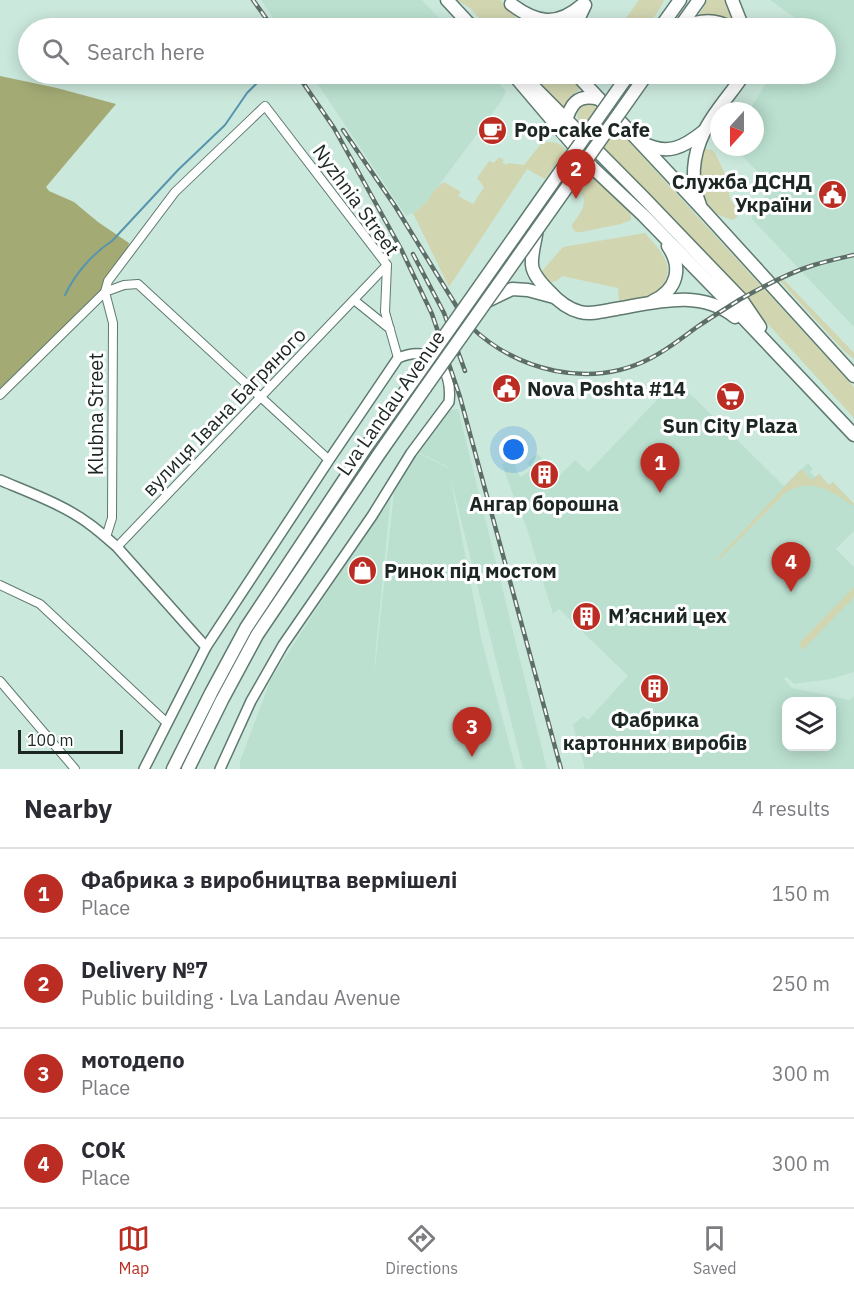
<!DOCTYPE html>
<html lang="en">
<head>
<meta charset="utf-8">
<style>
  :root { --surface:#fff; --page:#f2f2f3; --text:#2b2b33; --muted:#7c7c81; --line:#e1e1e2; --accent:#bb2d23 }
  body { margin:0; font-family:"IBM Plex Sans",sans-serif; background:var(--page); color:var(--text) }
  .controls { position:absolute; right:18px; bottom:18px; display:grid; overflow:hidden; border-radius:12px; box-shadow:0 3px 15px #0003 }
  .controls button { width:54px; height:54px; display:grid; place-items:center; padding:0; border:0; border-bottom:2px solid var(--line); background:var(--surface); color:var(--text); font:30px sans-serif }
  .compass { position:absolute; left:710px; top:102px; width:54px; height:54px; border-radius:50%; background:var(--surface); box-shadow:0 3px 15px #0003; rotate:201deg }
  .scale { position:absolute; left:18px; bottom:15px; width:105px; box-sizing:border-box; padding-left:6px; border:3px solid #1c2723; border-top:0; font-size:16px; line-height:21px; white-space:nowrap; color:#1c2723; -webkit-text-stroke:4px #fff; paint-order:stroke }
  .you { position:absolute; left:514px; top:450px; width:21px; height:21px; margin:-15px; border:4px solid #fff; border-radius:50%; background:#1a73e8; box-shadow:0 0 0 9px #1a73e833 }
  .badge { display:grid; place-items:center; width:39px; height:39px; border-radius:50%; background:var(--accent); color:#fff; font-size:20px; font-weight:700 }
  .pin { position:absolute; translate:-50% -50px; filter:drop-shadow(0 2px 3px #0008) }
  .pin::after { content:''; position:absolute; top:32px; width:21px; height:18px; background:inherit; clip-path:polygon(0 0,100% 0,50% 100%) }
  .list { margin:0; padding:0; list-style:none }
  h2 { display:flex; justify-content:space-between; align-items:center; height:78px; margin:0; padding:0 24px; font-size:26px }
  h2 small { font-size:20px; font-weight:400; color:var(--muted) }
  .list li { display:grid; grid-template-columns:39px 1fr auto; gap:18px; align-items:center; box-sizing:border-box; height:90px; padding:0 24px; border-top:2px solid var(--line) }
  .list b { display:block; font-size:22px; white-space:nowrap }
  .list p { margin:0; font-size:20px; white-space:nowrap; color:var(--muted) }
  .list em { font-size:20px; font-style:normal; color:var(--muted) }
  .icon { flex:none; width:33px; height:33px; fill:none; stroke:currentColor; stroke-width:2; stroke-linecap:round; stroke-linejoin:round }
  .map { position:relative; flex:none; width:854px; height:769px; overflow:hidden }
  .search { position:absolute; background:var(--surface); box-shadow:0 3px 15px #0003; left:18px; right:18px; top:18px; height:66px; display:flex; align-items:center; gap:15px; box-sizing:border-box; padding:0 21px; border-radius:33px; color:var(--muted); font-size:22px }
  .sheet { height:438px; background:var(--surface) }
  nav { display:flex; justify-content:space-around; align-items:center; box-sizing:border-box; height:84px; border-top:2px solid var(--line); background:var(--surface); font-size:16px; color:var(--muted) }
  nav a { display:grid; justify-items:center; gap:3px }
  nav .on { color:var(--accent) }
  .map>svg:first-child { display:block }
  .built { fill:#bbe0d0; fill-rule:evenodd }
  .green { fill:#d1d5b0 }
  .forest { fill:#a4aa74 }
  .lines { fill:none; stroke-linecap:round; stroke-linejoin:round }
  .stream { stroke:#5795ae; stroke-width:2 }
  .minor-casing { stroke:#5f7a6f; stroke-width:10 }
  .tertiary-casing { stroke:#5f7a6f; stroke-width:12 }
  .primary-casing { stroke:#5f7a6f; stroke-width:15 }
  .minor { stroke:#fff; stroke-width:8 }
  .tertiary { stroke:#fff; stroke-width:9 }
  .primary { stroke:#fff; stroke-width:12 }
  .rail-casing { stroke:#5c6e67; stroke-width:4.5 }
  .rail { stroke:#fff; stroke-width:2; stroke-dasharray:7; stroke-linecap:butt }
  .primary-bridge-casing { stroke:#5f7a6f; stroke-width:15; stroke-linecap:butt }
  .primary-bridge { stroke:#fff; stroke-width:12 }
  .labels { text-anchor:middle; stroke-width:6; stroke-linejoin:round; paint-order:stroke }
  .poi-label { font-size:20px; font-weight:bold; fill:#1c2723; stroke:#fff; text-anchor:start }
  .street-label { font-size:20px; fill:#1c2723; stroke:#fff }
</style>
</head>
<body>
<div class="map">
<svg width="854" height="769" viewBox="0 0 854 769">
  <rect width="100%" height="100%" fill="#cbe8dc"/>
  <g class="built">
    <polygon points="261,0 422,0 448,28 280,28"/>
    <polygon points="770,0 854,0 854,327 751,218 772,186 733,147 755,147 755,111 749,111 772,74 826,74 826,28 799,28 802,23"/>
    <polygon points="311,74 490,74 506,91 502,100 426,203 413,213 406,216"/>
    <path d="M676 380 784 486 808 463 813 469 810 472 815 477 819 474 829 485 833 482 854 504V531L836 549 854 567V672L831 679 794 684 787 677 784 679 792 688 850 700 854 696V769H585L573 725 583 716 588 720 628 676 559 609 553 614 527 529 512 492 502 464 513 460 520 477 527 473 531 468 527 463 537 454 560 475 575 460 588 472ZM786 702H832V746H786Z"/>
    <polygon points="458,409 547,769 523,769 450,476 482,642 516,769 240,769 240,761 271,679 391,495 376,647 374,676 394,492 418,453 448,468 448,467 418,452 446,411"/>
  </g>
  <g class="green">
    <polygon points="457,0 500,0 525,28 488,28 470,8"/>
    <polygon points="639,0 664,0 662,5 647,28 619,28"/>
    <polygon points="707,0 727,0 735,24 698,17"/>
    <polygon points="541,74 567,74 581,88 570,97 563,109 539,85"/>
    <path d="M587 101 594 104 597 107 854 387V418L745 299 581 126C574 116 578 108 587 101Z"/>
    <path d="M545 142C554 142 560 142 566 150L545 179 527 169 449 287 413 213 426 203 435 189 444 182 461 192 458 196 473 204 484 187 477 178 489 161 494 163 499 157 504 160 502 162 506 165 508 163 524 165 541 144Z"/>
    <polygon points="706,149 712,150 715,153 726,176 730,199 739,212 737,217 733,220 729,219 714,213 704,203 698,181 702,150"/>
    <path d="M589 173 629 211 631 216V220L621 224 581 232H576L572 228V225C580 213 591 202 578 189Z"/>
    <path d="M645 233C657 247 674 262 665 282 662 288 658 293 652 295 642 299 630 299 619 301L618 288 562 276C554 286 544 283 542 271L563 247Z"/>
    <polygon points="784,280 854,353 854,359 845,352 780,281"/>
    <path d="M801 469 812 480 819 474 829 485 833 482 854 504V506C829 491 813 476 785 493L722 557 716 560Z"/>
    <polygon points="854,587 854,597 803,650 800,646 800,642"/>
  </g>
  <polygon class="forest" points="0,76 57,88 116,104 46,187 49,191 74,202 98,222 129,243 128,248 108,281 105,292 0,395"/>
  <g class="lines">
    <path class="stream" d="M65 295C75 274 92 254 112 241L178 170 225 125 247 93 259 81 270 74"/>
    <defs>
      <g id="minor">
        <polyline points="354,300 390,329"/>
        <polyline points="0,395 105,292 108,281 175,192 265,106 387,265 385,312 398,358"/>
        <polyline points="106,537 112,518 113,323 105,292 124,285 138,284 329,460"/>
        <polyline points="117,547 387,265"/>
        <polyline points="0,585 40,604 167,723"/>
        <polyline points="0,681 75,769"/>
      </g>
      <g id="tertiary">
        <path d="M0 480C28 492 64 505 88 523 98 530 108 539 117 547L206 647"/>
        <path d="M144 769 206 647 329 460 398 358C433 343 453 369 449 402L411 453 372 516 283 645 251 701 220 769"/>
      </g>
      <g id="primary">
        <polyline points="447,0 473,28"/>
        <polyline points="732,0 743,28"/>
        <path d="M511 4C536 23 557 27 582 5"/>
        <polyline points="574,28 585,5"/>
        <polyline points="660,28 680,0"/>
        <polyline points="679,28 699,0"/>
        <path d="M682 28C698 20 715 18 731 28"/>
        <polyline points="513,74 592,167 643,215 731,305 854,435"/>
        <polyline points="576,74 704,211 854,376"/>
        <polyline points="529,82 643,197 741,299 760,327"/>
        <path d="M565 124C570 105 577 93 599 99"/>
        <path d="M643 143C668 156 684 147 704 131"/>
        <path d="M700 205C690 181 693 155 704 132 714 111 732 93 744 74"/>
        <path d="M537 228C536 240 531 253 532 265 533 275 542 284 549 291 557 300 568 309 580 312 591 315 604 311 616 309 657 302 700 289 735 317"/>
        <path d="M653 301C677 290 683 268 668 246"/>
        <polyline points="485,302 512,289 528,290 554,297"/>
        <polyline points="173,769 211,693 246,628 366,447 415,378"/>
        <polyline points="188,769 222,700 257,635 379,454 425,388"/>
      </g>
    </defs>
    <use href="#minor" class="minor-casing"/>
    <use href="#tertiary" class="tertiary-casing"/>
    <use href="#primary" class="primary-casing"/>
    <use href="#minor" class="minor"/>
    <use href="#tertiary" class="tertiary"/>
    <use href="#primary" class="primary"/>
    <defs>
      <g id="rail">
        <polyline points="253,0 273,28"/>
        <polyline points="297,74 334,128 401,249 432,314 460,397 561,769"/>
        <polyline points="343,130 395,206 460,312"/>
        <polyline points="413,254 444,313 465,371"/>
        <path d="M469 325C516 371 590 390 651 358 667 350 682 338 697 327 710 318 725 309 739 300 762 287 788 273 814 265 827 261 841 258 854 255"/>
      </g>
    </defs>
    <use href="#rail" class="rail-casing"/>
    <use href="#rail" class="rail"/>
    <defs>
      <g id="primary-bridge">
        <polyline points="415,378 629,74"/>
        <polyline points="425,388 647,74"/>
      </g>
    </defs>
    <use href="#primary-bridge" class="primary-bridge-casing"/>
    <use href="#primary-bridge" class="primary-bridge"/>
  </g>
  <defs>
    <symbol id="cafe-disc" viewBox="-11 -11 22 22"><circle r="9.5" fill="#bb2d23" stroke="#fff"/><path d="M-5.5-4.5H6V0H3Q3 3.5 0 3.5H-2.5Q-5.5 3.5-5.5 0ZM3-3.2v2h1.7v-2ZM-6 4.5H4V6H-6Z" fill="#fff"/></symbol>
    <symbol id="civic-disc" viewBox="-11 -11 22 22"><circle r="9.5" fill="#bb2d23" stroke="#fff"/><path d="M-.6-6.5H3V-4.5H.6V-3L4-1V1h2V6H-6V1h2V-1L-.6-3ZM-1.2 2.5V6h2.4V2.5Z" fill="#fff"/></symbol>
    <symbol id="supermarket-disc" viewBox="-11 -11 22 22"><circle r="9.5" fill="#bb2d23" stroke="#fff"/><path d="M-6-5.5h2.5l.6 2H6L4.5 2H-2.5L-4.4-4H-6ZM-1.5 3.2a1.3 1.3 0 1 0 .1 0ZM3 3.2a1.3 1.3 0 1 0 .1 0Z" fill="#fff"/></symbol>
    <symbol id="building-disc" viewBox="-11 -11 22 22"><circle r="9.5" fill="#bb2d23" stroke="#fff"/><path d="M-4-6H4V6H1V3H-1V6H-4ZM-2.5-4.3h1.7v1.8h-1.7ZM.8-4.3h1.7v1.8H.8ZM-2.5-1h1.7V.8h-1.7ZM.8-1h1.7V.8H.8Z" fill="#fff"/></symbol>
    <symbol id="shop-disc" viewBox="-11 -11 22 22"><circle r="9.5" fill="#bb2d23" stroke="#fff"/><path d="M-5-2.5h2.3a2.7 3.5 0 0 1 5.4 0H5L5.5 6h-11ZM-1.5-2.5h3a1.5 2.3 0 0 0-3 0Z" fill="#fff"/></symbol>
  </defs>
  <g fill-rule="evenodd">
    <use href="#cafe-disc" x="476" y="114" width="33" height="33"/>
    <use href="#civic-disc" x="816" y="178" width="33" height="33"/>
    <use href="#civic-disc" x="490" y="372" width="33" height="33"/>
    <use href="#supermarket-disc" x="714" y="380" width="33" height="33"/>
    <use href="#building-disc" x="528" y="458" width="33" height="33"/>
    <use href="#shop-disc" x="346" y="554" width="33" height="33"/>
    <use href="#building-disc" x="570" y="600" width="33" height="33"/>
    <use href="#building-disc" x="638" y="672" width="33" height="33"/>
  </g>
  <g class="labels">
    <g class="poi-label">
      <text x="514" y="137">Pop-cake Cafe</text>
      <text x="812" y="189" text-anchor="end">Служба ДСНД<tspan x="812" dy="23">України</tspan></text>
      <text x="527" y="396">Nova Poshta #14</text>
      <text x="730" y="433" text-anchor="middle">Sun City Plaza</text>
      <text x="544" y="511" text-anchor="middle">Ангар борошна</text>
      <text x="384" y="578">Ринок під мостом</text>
      <text x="608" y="623">М’ясний цех</text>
      <text x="655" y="727" text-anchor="middle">Фабрика<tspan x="655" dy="23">картонних виробів</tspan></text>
    </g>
    <g class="street-label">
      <text transform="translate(356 200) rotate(54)" y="7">Nyzhnia Street</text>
      <text transform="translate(391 403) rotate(-55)" y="7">Lva Landau Avenue</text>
      <text transform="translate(224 412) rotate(-46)" y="7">вулиця Івана Багряного</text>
      <text transform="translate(96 414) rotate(-90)" y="7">Klubna Street</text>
    </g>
  </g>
</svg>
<div class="controls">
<button><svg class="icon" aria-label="layers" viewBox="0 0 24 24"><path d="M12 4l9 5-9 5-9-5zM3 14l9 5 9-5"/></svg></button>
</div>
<svg class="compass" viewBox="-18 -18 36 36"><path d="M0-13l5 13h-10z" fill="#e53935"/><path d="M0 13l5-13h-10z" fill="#7c7c81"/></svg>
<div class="scale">100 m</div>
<div class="you"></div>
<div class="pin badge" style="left:660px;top:493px">1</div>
<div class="pin badge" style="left:576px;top:199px">2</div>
<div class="pin badge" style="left:472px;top:757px">3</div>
<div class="pin badge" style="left:791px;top:592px">4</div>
<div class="search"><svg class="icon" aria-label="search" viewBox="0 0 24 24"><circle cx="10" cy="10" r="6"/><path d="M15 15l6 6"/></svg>Search here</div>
</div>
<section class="sheet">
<h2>Nearby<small>4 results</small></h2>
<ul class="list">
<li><span class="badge">1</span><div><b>Фабрика з виробництва вермішелі</b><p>Place</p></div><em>150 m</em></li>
<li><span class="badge">2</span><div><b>Delivery №7</b><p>Public building · Lva Landau Avenue</p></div><em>250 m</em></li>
<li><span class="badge">3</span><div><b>мотодепо</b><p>Place</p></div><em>300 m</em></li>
<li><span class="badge">4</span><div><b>СОК</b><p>Place</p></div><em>300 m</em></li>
</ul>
</section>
<nav>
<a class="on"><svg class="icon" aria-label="map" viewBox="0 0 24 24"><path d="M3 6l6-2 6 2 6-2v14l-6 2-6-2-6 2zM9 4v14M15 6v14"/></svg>Map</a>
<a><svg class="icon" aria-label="directions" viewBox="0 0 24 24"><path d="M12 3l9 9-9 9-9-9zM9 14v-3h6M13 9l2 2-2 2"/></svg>Directions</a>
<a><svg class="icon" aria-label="saved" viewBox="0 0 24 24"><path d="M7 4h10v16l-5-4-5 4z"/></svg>Saved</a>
</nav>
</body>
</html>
